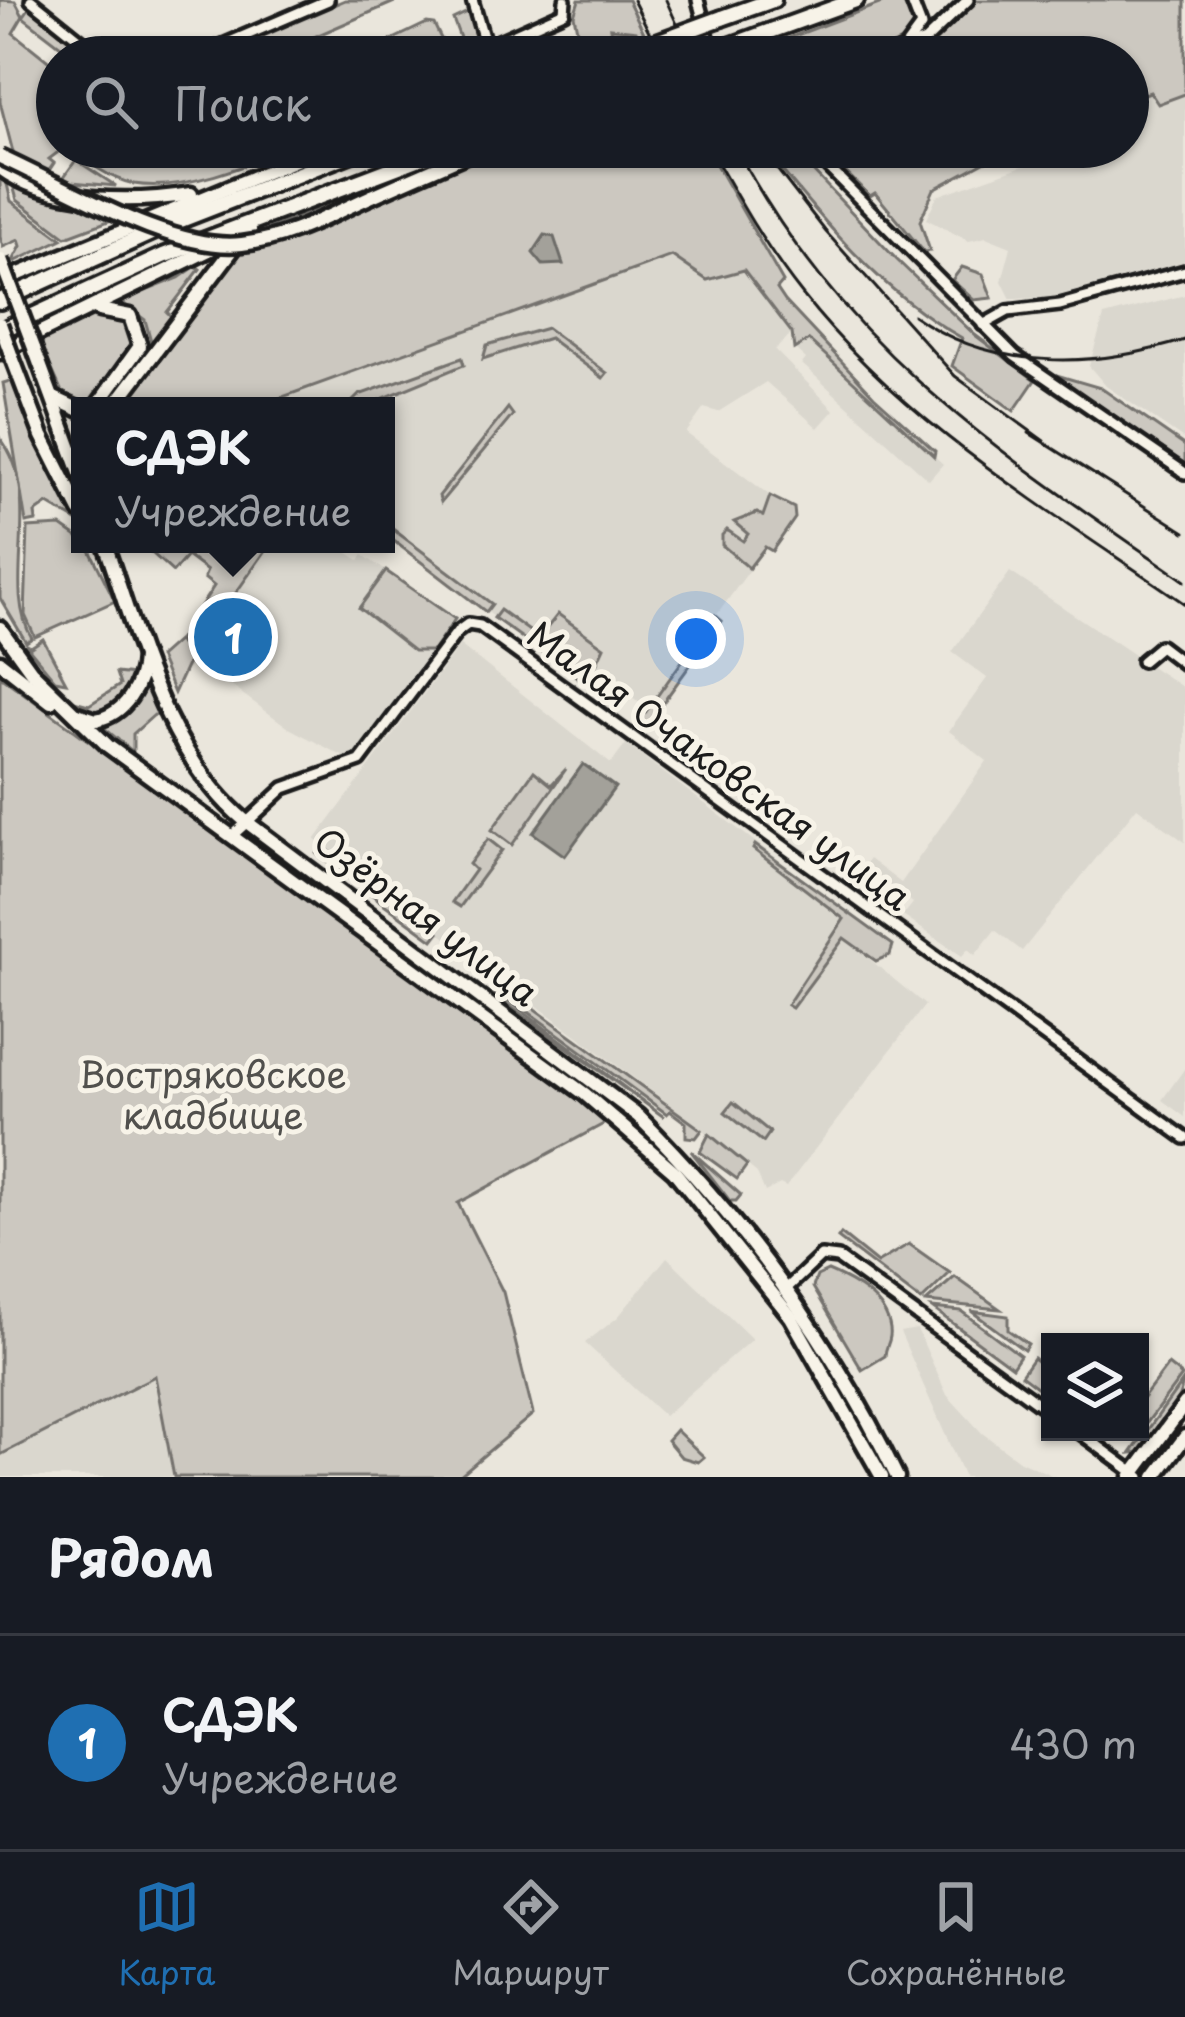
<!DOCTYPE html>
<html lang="ru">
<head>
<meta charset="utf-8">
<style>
  :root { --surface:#171b24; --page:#20242c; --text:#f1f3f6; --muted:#9ea1a6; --line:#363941; --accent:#1f6fb2 }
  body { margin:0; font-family:"Playpen Sans",sans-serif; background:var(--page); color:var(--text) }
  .controls { position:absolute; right:36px; bottom:36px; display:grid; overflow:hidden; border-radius:0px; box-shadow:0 3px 9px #0004 }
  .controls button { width:108px; height:108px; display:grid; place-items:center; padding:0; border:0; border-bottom:3px solid var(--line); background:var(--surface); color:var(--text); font:60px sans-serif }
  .you { position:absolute; left:696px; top:639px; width:42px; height:42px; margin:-30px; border:9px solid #fff; border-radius:50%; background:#1a73e8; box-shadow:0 0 0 18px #1a73e833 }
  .badge { display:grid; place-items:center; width:78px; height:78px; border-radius:50%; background:var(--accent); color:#fff; font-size:39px; font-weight:700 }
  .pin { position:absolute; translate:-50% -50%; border:6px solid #fff; box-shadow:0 3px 12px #0006 }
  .popup { position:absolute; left:71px; top:397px; width:324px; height:156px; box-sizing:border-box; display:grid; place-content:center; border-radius:0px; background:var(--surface); filter:drop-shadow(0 3px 9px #0005); font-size:39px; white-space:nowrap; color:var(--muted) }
  .popup b { font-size:45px; color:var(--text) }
  .popup::after { content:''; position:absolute; left:50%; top:100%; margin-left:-24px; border:24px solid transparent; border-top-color:var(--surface) }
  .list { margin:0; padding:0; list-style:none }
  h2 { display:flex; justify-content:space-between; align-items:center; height:156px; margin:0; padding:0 48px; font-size:51px }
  h2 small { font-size:39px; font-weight:400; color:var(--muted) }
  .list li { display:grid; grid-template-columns:78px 1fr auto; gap:36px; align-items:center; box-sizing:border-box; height:216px; padding:0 48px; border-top:3px solid var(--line) }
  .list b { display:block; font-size:45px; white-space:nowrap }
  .list p { margin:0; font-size:39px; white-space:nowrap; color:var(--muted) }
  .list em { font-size:39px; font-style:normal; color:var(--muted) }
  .icon { flex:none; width:66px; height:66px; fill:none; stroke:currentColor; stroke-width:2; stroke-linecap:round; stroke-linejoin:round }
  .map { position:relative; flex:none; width:1185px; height:1477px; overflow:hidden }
  .search { position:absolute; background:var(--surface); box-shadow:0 3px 9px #0004; left:36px; right:36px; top:36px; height:132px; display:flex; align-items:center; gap:30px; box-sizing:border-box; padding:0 42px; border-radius:66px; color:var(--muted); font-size:45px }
  .sheet { height:372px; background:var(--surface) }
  nav { display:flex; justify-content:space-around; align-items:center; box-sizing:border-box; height:168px; border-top:3px solid var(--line); background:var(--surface); font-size:33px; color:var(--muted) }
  nav a { display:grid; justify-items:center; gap:6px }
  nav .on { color:var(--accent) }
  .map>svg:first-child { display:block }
  .built { fill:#dad7ce }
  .green { fill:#ccc8c0; stroke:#74726e; stroke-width:3 }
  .water { fill:#a3a19a; stroke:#6d6c68; stroke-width:3 }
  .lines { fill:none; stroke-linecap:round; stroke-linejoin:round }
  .minor-casing { stroke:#1c1c1c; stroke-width:18 }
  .major-casing { stroke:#1c1c1c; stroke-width:21 }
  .highway-casing { stroke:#1c1c1c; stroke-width:22 }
  .minor { stroke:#f7f3e8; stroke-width:9 }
  .major { stroke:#f7f3e8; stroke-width:12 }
  .highway { stroke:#f7f3e8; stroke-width:14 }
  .rail { stroke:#1c1c1c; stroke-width:3 }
  .major-bridge-casing { stroke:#1c1c1c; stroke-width:21; stroke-linecap:butt }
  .highway-bridge-casing { stroke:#1c1c1c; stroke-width:22; stroke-linecap:butt }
  .major-bridge { stroke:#f7f3e8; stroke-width:12 }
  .highway-bridge { stroke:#f7f3e8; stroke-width:14 }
  .labels { text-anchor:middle; stroke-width:10; stroke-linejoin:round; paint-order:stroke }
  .street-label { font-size:36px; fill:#1c1c1c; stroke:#f7f3e8 }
  .park-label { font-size:36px; fill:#51504d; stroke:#f7f3e8 }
</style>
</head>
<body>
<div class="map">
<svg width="1185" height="1477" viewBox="0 0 1185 1477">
  <rect width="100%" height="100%" fill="#eae6dc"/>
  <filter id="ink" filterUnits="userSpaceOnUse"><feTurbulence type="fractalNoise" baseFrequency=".00833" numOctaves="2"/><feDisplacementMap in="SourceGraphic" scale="24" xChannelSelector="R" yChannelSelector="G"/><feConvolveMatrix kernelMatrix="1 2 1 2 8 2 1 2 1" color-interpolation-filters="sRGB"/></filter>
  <g filter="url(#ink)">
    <g class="built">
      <polygon points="1150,92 1158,103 1185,94 1185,261 1050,298 1011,299 1002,281 1011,247 986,237 969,241 926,219 937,196 1077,147 1128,147 1128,100"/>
      <polygon points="672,256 707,280 744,270 792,333 775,350 834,410 818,428 766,382 718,412 704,408 686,433 792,512 648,709 591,666 580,682 386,535 386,406 258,406"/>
      <polygon points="1185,295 1185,440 1106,386 1089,366 1104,316"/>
      <polygon points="809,340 943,464 929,480 802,364 806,359 795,349"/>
      <polygon points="277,544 335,544 359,560 363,555 455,619 364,750 348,759 289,728 196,660 188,669 184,666 230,601 235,603 232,598 269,545"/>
      <polygon points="1010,572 1185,689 1185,842 1137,807 1022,951 995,930 975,955 968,949 962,956 903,916 913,903 908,899 900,909 892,908 853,881 869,859 901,883 987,761 949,731 987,678 952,652"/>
      <polygon points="460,645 611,764 626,744 857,919 844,938 925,1005 786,1187 780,1184 765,1192 757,1173 709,1134 315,840"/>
      <polygon points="1185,1068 1185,1117 1162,1100"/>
      <polygon points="667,1257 752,1339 664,1416 585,1343 618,1317"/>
      <polygon points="917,1329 947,1395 982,1433 1020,1461 1056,1477 964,1477 900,1332"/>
      <polygon points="156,1376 174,1477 0,1477 0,1455"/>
    </g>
    <g class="green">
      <polygon points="0,0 15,1 23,16 13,33 57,68 57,147 65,147 49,159 54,163 46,175 15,160 0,102"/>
      <polygon points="345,0 399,0 268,57 211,57"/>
      <polygon points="579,0 628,0 656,57 647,57 636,31 610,28 614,43 561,57 525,57 578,35 574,15"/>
      <polygon points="974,0 1185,0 1185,94 1158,104 1150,92 1128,100 1128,57 902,57 940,34"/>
      <path d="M887 1 903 2 914 19 911 33C869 71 791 57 739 57Z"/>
      <polygon points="30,7 92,57 75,57 23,17"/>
      <polygon points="472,10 485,41 448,57 356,57 427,23 434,24 444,45 460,38 453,19"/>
      <path d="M69 147H290C247 166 182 192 134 184 109 179 88 162 69 147Z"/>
      <polygon points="501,147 706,147 783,282 777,289 785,301 874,396 935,451 934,456 809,340 794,349 792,333 744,270 707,280 672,256 258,406 125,406 243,239 404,176 409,185"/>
      <path d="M763 147H790L897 260 975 335 1035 380 1014 411 952 366 962 338C881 293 821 219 763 147Z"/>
      <polygon points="820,147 1012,147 934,189 920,221 930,251 924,252 875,193 870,196"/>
      <polygon points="76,160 116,186 61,181"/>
      <polygon points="0,173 114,219 66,237 17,200 13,185 7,184 11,201 62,239 12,263 21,246 19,240 3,247 0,237"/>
      <polygon points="196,266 200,269 167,312 172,317 153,348 145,320 120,301 179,278"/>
      <polygon points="962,267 983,274 992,298 974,300 952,280"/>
      <polygon points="106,315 127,323 131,353 92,404 66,401 38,338 82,318"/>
      <polygon points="547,328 607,373 603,378 549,338 483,359 487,345"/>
      <polygon points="462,358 464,365 365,406 348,406 359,395"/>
      <polygon points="1053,374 1101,388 1185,446 1185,464"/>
      <polygon points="13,380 75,520 48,504 35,513 36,521 26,523 3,383"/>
      <polygon points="508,408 513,415 441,502 439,496"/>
      <path d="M0 438C46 495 0 586 32 638L26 642 0 598Z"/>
      <polygon points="770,496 794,508 795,518 772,551 765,547 749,568 722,545 722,535 727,530 743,541 748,534 734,522 757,513 763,516"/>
      <polygon points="386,524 492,604 486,612 386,535"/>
      <polygon points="61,526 87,544 115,601 35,637 25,615 28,528"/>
      <polygon points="142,544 191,544 231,571 249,544 277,544 269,546 233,597 235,604 230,602 194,652 179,639 214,586 204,578 207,571 187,556 173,572"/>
      <polygon points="386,571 455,619 433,651 414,651 359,608"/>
      <polygon points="500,610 539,638 558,614 604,647 587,684 494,618"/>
      <polygon points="715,615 722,621 649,722 640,725 640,711 645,713"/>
      <polygon points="43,639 66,682 55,680 25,644 31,647"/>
      <polygon points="177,641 192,654 174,693 159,657"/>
      <path d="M136 655C141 682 121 707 95 712L74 701 89 705 120 685 116 673 134 675Z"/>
      <polygon points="0,676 609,1121 458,1203 503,1292 533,1414 458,1477 174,1477 155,1376 0,1455"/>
      <polygon points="149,682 164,717 154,715 133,734 133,752 104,728 133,705"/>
      <polygon points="566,769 512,845 492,830 534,771 551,785"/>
      <polygon points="488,839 502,850 460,907 452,902 475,870 469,864"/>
      <polygon points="755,845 893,945 890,955 876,961 844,938 792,1008 787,1005 844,919 753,849"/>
      <polygon points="322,846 383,891 379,900 317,854"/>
      <polygon points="311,873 593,1089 305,881"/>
      <polygon points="385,892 439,932 433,940 380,901"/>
      <polygon points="511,974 503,986 702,1130 696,1138 686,1137 686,1123 670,1111 667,1114 496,988"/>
      <polygon points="494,990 664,1117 497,997"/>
      <polygon points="733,1102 770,1132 763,1142 725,1112"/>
      <polygon points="709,1134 747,1165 737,1179 700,1152"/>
      <polygon points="691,1151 741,1195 736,1201 730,1201"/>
      <polygon points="841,1234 877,1263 909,1244 950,1273 921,1301 838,1238"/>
      <path d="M828 1271C854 1282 886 1299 890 1329 892 1342 885 1345 885 1356L862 1370 813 1287 817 1276Z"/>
      <polygon points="955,1277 1000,1309 926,1302"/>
      <polygon points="932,1308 961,1311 1020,1355 1012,1367"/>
      <polygon points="971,1311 1008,1316 1008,1330 1028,1344 1024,1350"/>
      <polygon points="1033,1358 1050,1371 1050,1397 1021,1375"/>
      <polygon points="1168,1365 1182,1376 1140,1432 1140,1402"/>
      <polygon points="1185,1378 1178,1399 1139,1452 1131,1453"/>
      <polygon points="676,1430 704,1457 698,1462 681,1457 667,1440"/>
    </g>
    <g class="water">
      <polygon points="545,235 554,237 563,264 543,265 533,253"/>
      <polygon points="583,764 615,787 565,856 533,833"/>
    </g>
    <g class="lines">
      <defs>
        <g id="minor">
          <polyline points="31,0 102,57"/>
          <polyline points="472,0 486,47"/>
          <polyline points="698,0 712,52"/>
          <polyline points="907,45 921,26 911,0"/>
          <polyline points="195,57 328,0"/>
          <polyline points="463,57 564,12 565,0"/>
          <polyline points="883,57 925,41 968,0"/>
          <polyline points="808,147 1015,356 1185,473"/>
          <polyline points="983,325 1008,311 1060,305 1185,271"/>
          <polyline points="1142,661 1160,646 1185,665"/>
          <polyline points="232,836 284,788 360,761 457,632 468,624 480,626 1185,1138"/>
          <polyline points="784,1291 821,1256 838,1258 1050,1412"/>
          <polyline points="1079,1432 1140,1477"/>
        </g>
        <g id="major">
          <path d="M0 168C48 204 134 203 191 194"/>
          <polyline points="372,196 484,147"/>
          <polyline points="0,282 327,147"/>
          <polyline points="34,348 80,473"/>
          <polyline points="0,352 250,230"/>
          <polyline points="13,360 42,436 80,511"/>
          <polyline points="54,398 80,410"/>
          <polyline points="97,406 140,346 130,316 99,310"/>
          <polyline points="114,406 240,240"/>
          <path d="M105 544C138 638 165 753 244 820L638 1116C745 1223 831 1340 897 1477"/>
          <polyline points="0,628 31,671 108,746 585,1094 674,1171 791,1317 882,1477"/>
          <polyline points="0,662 51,702"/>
          <path d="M77 714 96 720C125 714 142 686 143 657"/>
          <polyline points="1131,1477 1185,1404"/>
          <polyline points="1155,1477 1185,1437"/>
        </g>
        <g id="highway">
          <polyline points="722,18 773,0"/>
          <polyline points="732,45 856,0"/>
          <polyline points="0,301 173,223 368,147"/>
          <polyline points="0,331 163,256 449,147"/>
        </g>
      </defs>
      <use href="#minor" class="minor-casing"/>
      <use href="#major" class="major-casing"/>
      <use href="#highway" class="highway-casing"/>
      <use href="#minor" class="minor"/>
      <use href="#major" class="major"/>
      <use href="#highway" class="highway"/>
      <g class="rail">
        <polyline points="633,0 662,57"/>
        <polyline points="666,0 692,57"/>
        <path d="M709 147C737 197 766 249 802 294 904 424 1051 511 1185 604"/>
        <path d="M735 147C846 354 998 451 1185 581"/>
        <polyline points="766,155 826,232 955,376 1044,441"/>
        <path d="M913 315C992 372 1096 368 1185 340"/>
        <polyline points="1029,433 1185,532"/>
      </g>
      <defs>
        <g id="major-bridge">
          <path d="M0 157C65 186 172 252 242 244 287 239 330 215 372 196"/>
          <polyline points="1,260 34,348"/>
          <polyline points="0,324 13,360"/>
        </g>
        <g id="highway-bridge">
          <polyline points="621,55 722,18"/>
          <polyline points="698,57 732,45"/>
        </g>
      </defs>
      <use href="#major-bridge" class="major-bridge-casing"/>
      <use href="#highway-bridge" class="highway-bridge-casing"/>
      <use href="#major-bridge" class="major-bridge"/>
      <use href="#highway-bridge" class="highway-bridge"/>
    </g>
  </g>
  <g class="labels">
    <g class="street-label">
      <text transform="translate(719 766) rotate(36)" y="13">Малая Очаковская улица</text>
      <text transform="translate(426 917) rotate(37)" y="13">Озёрная улица</text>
    </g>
    <g class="park-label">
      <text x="213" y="1088">Востряковское<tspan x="213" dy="41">кладбище</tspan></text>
    </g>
  </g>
</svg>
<div class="controls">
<button><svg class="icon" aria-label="layers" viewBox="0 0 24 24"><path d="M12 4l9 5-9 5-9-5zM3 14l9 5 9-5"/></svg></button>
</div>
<div class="you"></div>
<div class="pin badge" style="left:233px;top:637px">1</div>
<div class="popup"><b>СДЭК</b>Учреждение</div>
<div class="search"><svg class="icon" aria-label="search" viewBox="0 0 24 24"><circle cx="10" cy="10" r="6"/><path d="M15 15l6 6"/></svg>Поиск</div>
</div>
<section class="sheet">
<h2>Рядом<small></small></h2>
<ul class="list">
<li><span class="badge">1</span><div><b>СДЭК</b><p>Учреждение</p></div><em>430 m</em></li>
</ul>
</section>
<nav>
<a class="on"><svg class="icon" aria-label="map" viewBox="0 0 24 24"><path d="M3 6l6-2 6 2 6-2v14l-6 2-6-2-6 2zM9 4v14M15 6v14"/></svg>Карта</a>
<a><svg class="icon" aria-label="directions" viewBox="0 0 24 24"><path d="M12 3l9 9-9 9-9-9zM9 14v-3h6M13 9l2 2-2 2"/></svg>Маршрут</a>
<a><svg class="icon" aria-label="saved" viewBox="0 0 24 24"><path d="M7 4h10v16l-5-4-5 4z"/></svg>Сохранённые</a>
</nav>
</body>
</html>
